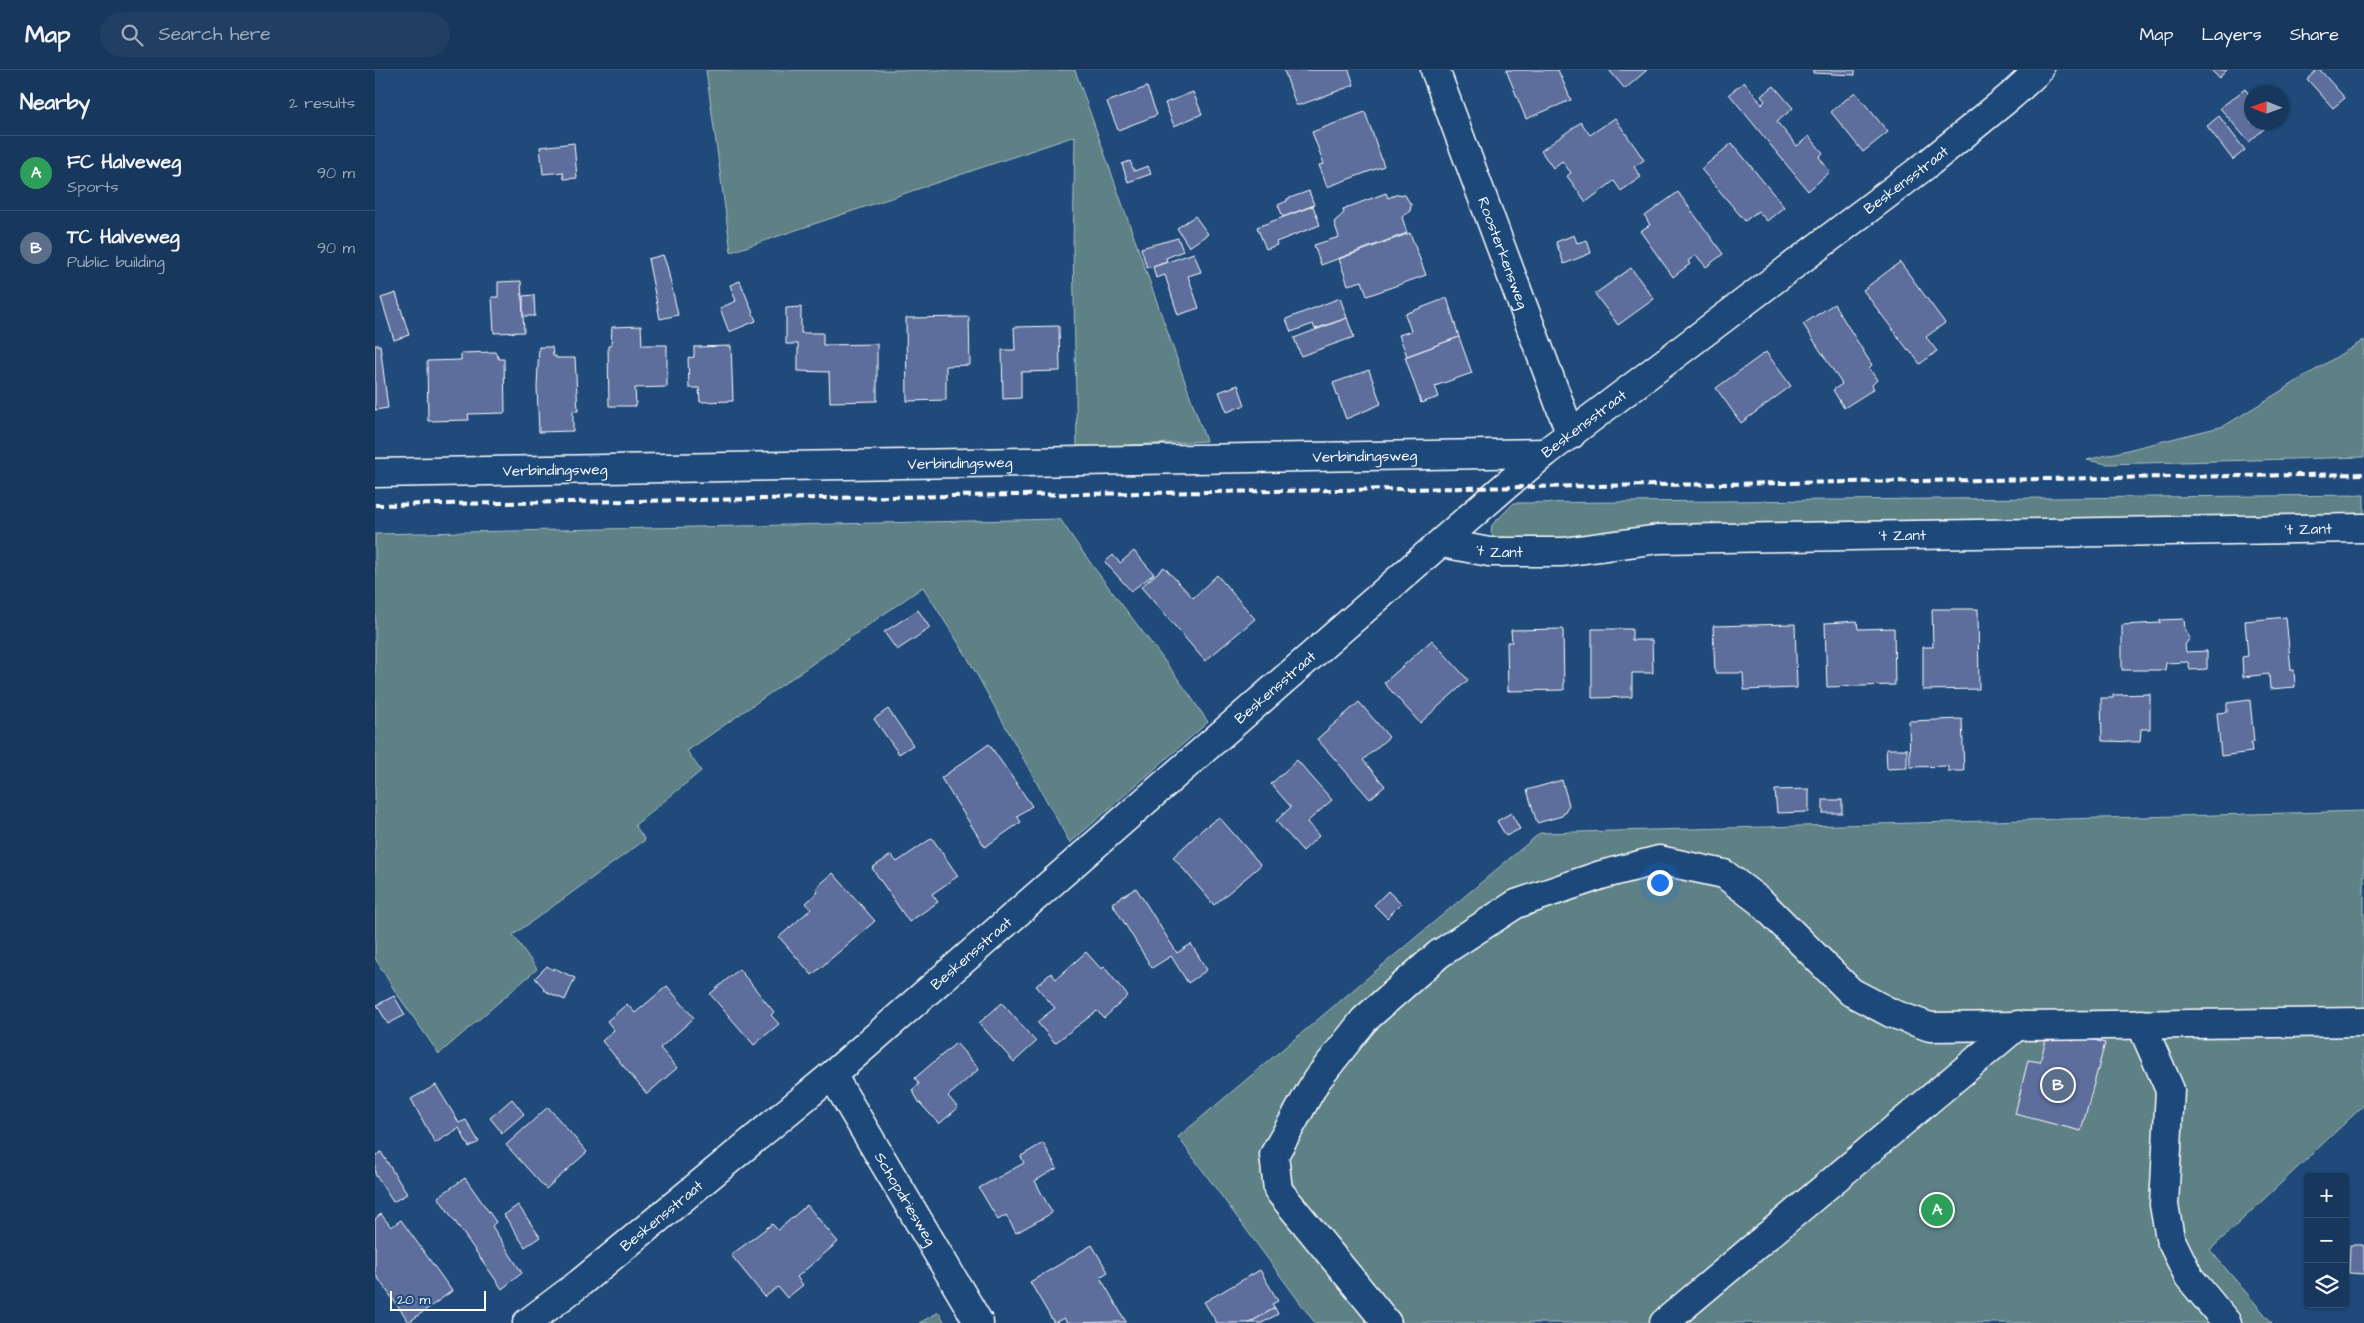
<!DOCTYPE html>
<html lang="en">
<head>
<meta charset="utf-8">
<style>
  :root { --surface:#17385c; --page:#203f62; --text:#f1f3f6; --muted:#9eacbb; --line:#365272; --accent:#e69b98 }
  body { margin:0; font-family:"Architects Daughter",sans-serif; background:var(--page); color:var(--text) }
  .controls { position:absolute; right:15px; bottom:15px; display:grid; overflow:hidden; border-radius:5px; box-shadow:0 1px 4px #0004 }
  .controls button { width:45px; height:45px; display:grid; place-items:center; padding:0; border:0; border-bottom:1px solid var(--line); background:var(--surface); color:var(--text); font:25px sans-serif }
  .compass { position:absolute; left:1869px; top:15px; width:45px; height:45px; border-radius:50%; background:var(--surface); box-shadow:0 1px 4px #0004; rotate:271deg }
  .scale { position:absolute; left:15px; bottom:12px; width:96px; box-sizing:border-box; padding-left:5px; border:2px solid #fff; border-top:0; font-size:14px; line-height:18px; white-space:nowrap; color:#fff; -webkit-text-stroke:4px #1f4a7a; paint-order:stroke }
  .you { position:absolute; left:1284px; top:812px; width:18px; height:18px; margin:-12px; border:4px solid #fff; border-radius:50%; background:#1a73e8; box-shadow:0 0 0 8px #1a73e833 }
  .badge { display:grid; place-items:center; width:32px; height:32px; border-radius:50%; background:var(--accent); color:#fff; font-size:16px; font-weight:700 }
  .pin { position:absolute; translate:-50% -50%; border:2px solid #fff; box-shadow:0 1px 5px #0006 }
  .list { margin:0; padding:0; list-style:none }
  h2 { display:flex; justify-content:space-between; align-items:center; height:65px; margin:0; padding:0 20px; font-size:21px }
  h2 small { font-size:16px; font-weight:400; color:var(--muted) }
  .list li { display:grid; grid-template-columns:32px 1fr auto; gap:15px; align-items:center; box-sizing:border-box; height:75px; padding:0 20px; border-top:1px solid var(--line) }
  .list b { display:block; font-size:19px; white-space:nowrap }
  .list p { margin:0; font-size:16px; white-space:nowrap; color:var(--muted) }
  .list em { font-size:16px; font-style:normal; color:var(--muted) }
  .icon { flex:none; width:28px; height:28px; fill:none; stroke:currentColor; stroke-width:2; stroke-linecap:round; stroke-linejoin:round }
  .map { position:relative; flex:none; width:1989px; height:1253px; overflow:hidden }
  header { display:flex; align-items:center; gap:30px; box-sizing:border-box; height:70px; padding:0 25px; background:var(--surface); border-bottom:1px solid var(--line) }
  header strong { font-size:24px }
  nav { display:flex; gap:28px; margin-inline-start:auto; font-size:18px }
  .search { width:350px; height:45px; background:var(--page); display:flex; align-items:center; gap:12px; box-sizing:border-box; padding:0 18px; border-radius:28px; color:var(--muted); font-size:19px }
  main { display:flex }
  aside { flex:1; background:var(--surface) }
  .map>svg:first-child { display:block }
  .green { fill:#5d8185; stroke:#aec0c2 }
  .building { fill:#5d6e9d; stroke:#fff }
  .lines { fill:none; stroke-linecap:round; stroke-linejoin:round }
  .minor-casing { stroke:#fff; stroke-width:31 }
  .minor { stroke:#1f4a7a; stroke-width:28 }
  .rail { stroke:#fff; stroke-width:4; stroke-dasharray:8 4; stroke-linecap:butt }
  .labels { text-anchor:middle; stroke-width:4.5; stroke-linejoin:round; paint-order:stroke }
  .street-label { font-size:15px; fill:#fff; stroke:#1f4a7a }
</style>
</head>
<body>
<header>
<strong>Map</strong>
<div class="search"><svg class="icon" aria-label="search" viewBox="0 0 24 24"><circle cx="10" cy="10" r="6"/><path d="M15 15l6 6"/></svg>Search here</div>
<nav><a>Map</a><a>Layers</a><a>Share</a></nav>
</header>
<main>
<aside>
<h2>Nearby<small>2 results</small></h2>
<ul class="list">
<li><span class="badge" style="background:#2e9e5b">A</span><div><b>FC Halveweg</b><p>Sports</p></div><em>90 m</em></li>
<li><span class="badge" style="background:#5c6f8a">B</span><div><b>TC Halveweg</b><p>Public building</p></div><em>90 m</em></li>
</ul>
</aside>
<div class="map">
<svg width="1989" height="1253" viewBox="0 0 1989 1253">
  <rect width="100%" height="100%" fill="#1f4a7a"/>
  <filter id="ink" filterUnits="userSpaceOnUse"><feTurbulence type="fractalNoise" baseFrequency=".02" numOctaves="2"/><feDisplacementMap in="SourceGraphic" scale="10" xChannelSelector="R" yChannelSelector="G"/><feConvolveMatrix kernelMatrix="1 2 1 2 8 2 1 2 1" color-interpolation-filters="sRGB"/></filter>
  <g filter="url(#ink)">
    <g class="green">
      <polygon points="331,0 700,0 831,371 702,378 698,177 700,66 356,182"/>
      <polygon points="1989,270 1989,387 1732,394 1712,390 1849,356"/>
      <polygon points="1989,425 1989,447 1164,473 1119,468 1116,462 1117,455 1139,433"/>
      <path d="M685 449C731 519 787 582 833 652L695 773 591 585 548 517 312 681 326 701 260 755 270 770 138 865 162 899 64 984 20 921 0 888V464Z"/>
      <polygon points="1989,741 1989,1035 1835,1180 1897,1253 940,1253 803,1067 1165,763"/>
      <polygon points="564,1242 570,1253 544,1253"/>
    </g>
    <g class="building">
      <polygon points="909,0 974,0 979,15 925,35 921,35"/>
      <polygon points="1131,0 1183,0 1196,30 1151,49"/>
      <polygon points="1234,0 1272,0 1250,19"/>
      <polygon points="1438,0 1480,0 1480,5 1438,3"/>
      <polygon points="1836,0 1852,0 1844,8"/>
      <polygon points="1942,0 1945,0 1970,28 1958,38 1932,9"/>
      <polygon points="1369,12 1387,34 1390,31 1386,26 1399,16 1418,38 1402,52 1422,76 1434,66 1448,83 1444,87 1455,102 1433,121 1354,24"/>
      <polygon points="772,17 782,45 743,60 732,32"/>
      <polygon points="1870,19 1876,27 1876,52 1897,52 1874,72 1845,38"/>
      <polygon points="818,22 827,44 799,56 790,33"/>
      <polygon points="1480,22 1513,62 1488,82 1456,42"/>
      <polygon points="990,42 1009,96 952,117 944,95 949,94 937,62"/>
      <polygon points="1844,46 1870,80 1858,90 1832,56"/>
      <polygon points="1240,48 1269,90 1259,97 1266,107 1246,121 1239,111 1211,132 1192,106 1196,103 1187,91 1178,98 1166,81 1206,52 1215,65"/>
      <polygon points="199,73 202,108 189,109 188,102 168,104 165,77"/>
      <polygon points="1357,73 1409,137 1392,151 1383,141 1370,151 1326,99"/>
      <polygon points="755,91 759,101 773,96 776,104 753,112 747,94"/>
      <polygon points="934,121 939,135 908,147 903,135 912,131 912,129"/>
      <polygon points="1303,122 1348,184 1331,197 1321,185 1313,191 1315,194 1298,207 1265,161 1275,155 1270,146"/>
      <polygon points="1011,123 1013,128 1023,124 1030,125 1036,135 1035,141 1027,147 1032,163 946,195 939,175 964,167 959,152 969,143 968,139"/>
      <polygon points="938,136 945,155 901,172 902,175 891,179 882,157"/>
      <polygon points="820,146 833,164 814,177 802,158"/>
      <polygon points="1035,163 1051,205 992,226 987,211 973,215 964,189"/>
      <polygon points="1199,165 1202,173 1212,170 1216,183 1189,194 1181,172"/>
      <polygon points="803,168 808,181 791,188 792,192 772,198 766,178"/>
      <polygon points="819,183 826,202 813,206 824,238 803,245 790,205 781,208 778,197"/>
      <polygon points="288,185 292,196 303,245 285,249 273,189"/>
      <polygon points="1525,192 1570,253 1551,267 1562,281 1545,294 1534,279 1533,280 1488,220"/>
      <polygon points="1256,198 1279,229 1243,255 1220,224"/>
      <polygon points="146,211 149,262 119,263 117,227 123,227 123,212"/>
      <polygon points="365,211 381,251 354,262 345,238 361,231 355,215"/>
      <polygon points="21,223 34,265 19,270 6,228"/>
      <polygon points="159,225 160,246 148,246 148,226"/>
      <polygon points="965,228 972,248 940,259 938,254 916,262 911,249"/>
      <polygon points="1072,228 1084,267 1032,286 1024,265 1036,261 1030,244"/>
      <polygon points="1459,234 1497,295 1494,298 1502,310 1497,315 1499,319 1469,338 1458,320 1467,314 1428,254"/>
      <polygon points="426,237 426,263 448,263 448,275 502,274 502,331 455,332 454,302 423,301 423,274 411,274 411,238"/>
      <polygon points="594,247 595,295 571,296 571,330 532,331 531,248"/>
      <polygon points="972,248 979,267 926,286 919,268"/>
      <polygon points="266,256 267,275 292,275 292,317 260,318 261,336 234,336 233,276 236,276 237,257"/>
      <polygon points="684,256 685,301 646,302 646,328 628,329 627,280 640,280 639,257"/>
      <polygon points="1084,267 1097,303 1060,316 1064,327 1046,333 1030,287"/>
      <polygon points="0,275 5,275 13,338 0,340"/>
      <polygon points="356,276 358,331 325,332 324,318 314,318 313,288 319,287 319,277"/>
      <polygon points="164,277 177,277 178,286 181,286 181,288 200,288 203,341 198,341 198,361 164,362 162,317"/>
      <polygon points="120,282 124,289 129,289 130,343 93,344 94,350 53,351 52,291 86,290 86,283"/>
      <polygon points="1391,282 1416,316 1366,353 1341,318"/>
      <polygon points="994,300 1006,334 971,349 958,313"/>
      <polygon points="863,315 870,335 852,342 844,322"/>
      <polygon points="759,481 779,504 756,521 730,492 738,485 745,493"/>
      <polygon points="789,497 818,528 842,505 880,549 830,591 766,517"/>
      <polygon points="1557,539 1603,539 1604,619 1548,620 1548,577 1558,577"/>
      <polygon points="543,540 555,558 522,580 509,562"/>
      <polygon points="1911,547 1916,600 1919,600 1920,617 1895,619 1894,604 1868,607 1867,587 1873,586 1870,551"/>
      <polygon points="1809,549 1810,560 1815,568 1810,575 1811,582 1832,581 1832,599 1815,600 1813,592 1791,593 1790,600 1747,600 1747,555 1785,553 1785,550"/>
      <polygon points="1482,551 1483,559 1519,558 1520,615 1452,617 1450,553"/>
      <polygon points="1420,554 1422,618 1369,620 1368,603 1340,603 1338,556"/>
      <polygon points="1188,559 1189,620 1133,621 1132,572 1137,572 1136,560"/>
      <polygon points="1217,559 1257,559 1257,570 1277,570 1278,603 1257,603 1257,627 1217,628"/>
      <polygon points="1057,570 1093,610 1045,653 1009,613"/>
      <polygon points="1775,624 1775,659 1766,659 1765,672 1727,671 1726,628 1738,628 1738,625"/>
      <polygon points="1875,630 1879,672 1876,672 1877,682 1846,686 1842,643 1852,642 1852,633"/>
      <polygon points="984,632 1014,667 988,690 1010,716 995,729 942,669"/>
      <polygon points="513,639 538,675 524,684 499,649"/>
      <polygon points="1587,649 1589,701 1573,701 1573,696 1535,697 1534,651"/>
      <polygon points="614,674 657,736 642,746 646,752 610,777 566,708"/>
      <polygon points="1511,679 1532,679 1532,698 1512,699"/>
      <polygon points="922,690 957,730 932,752 944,766 928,781 901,751 916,737 896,714"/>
      <polygon points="1187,710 1194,735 1187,746 1162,753 1152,720"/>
      <polygon points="1434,719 1434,742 1402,743 1400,720"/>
      <rect x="1448" y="730" width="19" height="13"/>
      <polygon points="1136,743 1145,759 1131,766 1122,751"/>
      <polygon points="844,747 886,795 839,835 798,787 829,758"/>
      <polygon points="557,768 583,806 557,824 563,832 534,852 497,798 516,785 522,792"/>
      <polygon points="458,803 500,851 437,905 404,867 436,839 431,833 443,822 441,818"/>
      <polygon points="761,818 802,883 816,874 832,900 813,913 796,886 777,898 737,833"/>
      <polygon points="1013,821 1026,834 1012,848 999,835"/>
      <polygon points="711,882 726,899 729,897 753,926 729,948 722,941 680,973 662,952 680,938 661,916 676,903 681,909"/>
      <polygon points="172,896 178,900 179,898 200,908 190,930 168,920 169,918 160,908"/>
      <polygon points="364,899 399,942 396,945 404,954 379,975 335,924"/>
      <polygon points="292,916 319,948 285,978 302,998 272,1024 227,971 239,960 232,951 252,934 260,943"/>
      <polygon points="19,926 30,945 13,954 2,935"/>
      <polygon points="627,933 661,972 639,992 604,953"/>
      <polygon points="1701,965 1730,973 1706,1061 1640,1044 1653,990 1665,992 1672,966 1699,971"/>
      <polygon points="581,973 604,999 573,1026 583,1038 564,1054 544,1032 537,1020 544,1014 540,1008"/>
      <polygon points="61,1015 84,1053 91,1050 104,1072 94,1077 84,1058 60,1073 36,1029"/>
      <polygon points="137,1029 149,1044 127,1063 115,1048"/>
      <polygon points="173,1037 212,1082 171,1119 131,1075"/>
      <polygon points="668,1073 682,1098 660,1111 677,1143 641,1163 631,1145 623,1150 604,1118 649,1093 646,1086"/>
      <polygon points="6,1082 32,1124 18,1132 0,1104 0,1086"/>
      <polygon points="90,1108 121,1152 117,1156 147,1203 127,1219 63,1127"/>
      <polygon points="143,1135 165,1167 150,1177 129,1145"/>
      <polygon points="432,1135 463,1172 422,1207 428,1215 412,1228 403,1217 390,1227 356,1185 397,1154 403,1160"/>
      <polygon points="6,1144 16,1157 26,1150 77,1221 34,1252 0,1204 0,1149"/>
      <polygon points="717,1175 733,1202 725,1207 751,1252 692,1253 689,1248 679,1253 655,1212"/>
      <polygon points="1975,1175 1988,1175 1989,1178 1989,1204 1974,1203"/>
      <polygon points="885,1200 903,1231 897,1234 900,1238 874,1253 842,1253 829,1232"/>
      <polygon points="900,1238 903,1244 887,1253 874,1253"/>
    </g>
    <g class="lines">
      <defs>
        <g id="minor">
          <path id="s1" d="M1060 0 1196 365"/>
          <path id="s2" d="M0 403 1170 383"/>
          <path id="s3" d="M1067 473 1114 482H1188L1284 469 1989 458"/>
          <polyline points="1766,954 1795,1020 1789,1135 1795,1168 1814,1207 1852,1253"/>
          <path id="s4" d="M457 1005 604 1253"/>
          <path id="s5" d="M152 1253 205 1213 457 1005 1128 418 1170 383 1555 92 1637 25 1664 0"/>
          <polyline points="1012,1253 903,1120 899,1085 941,1011 989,950 1064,884 1141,834 1226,805 1284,790 1349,804 1386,832 1476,922 1516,943 1555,957 1989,952"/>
          <polyline points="1289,1253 1643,955"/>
        </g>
      </defs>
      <use href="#minor" class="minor-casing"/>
      <use href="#minor" class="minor"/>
      <polyline class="rail" points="0,435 1989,404"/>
    </g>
  </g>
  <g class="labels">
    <g class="street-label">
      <text dy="5" stroke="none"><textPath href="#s5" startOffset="1792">Beskensstraat</textPath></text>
      <text dy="5" stroke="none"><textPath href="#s1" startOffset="195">Roosterkensweg</textPath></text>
      <text dy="5" stroke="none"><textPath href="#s5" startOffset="1388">Beskensstraat</textPath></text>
      <text dy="5" stroke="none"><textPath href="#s2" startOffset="990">Verbindingsweg</textPath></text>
      <text dy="5" stroke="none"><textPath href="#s2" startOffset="585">Verbindingsweg</textPath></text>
      <text dy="5" stroke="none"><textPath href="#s2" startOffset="180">Verbindingsweg</textPath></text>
      <text dy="5" stroke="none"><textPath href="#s3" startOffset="868">'t Zant</textPath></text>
      <text dy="5" stroke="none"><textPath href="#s3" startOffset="462">'t Zant</textPath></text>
      <text dy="5" stroke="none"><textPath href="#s3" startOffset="58">'t Zant</textPath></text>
      <text dy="5" stroke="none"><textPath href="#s5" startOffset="982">Beskensstraat</textPath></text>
      <text dy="5" stroke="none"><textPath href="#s5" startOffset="578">Beskensstraat</textPath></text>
      <text dy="5" stroke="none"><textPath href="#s4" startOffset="144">Schopdriesweg</textPath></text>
      <text dy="5" stroke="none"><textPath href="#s5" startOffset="172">Beskensstraat</textPath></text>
    </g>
  </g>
</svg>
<div class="controls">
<button>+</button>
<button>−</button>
<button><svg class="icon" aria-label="layers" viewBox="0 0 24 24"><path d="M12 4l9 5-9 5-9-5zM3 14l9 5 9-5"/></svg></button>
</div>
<svg class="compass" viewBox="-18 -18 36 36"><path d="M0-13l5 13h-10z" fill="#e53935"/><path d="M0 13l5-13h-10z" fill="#9eacbb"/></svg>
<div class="scale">20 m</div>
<div class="you"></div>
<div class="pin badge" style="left:1562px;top:1140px;background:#2e9e5b">A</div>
<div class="pin badge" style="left:1683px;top:1015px;background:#5c6f8a">B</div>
</div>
</main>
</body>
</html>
